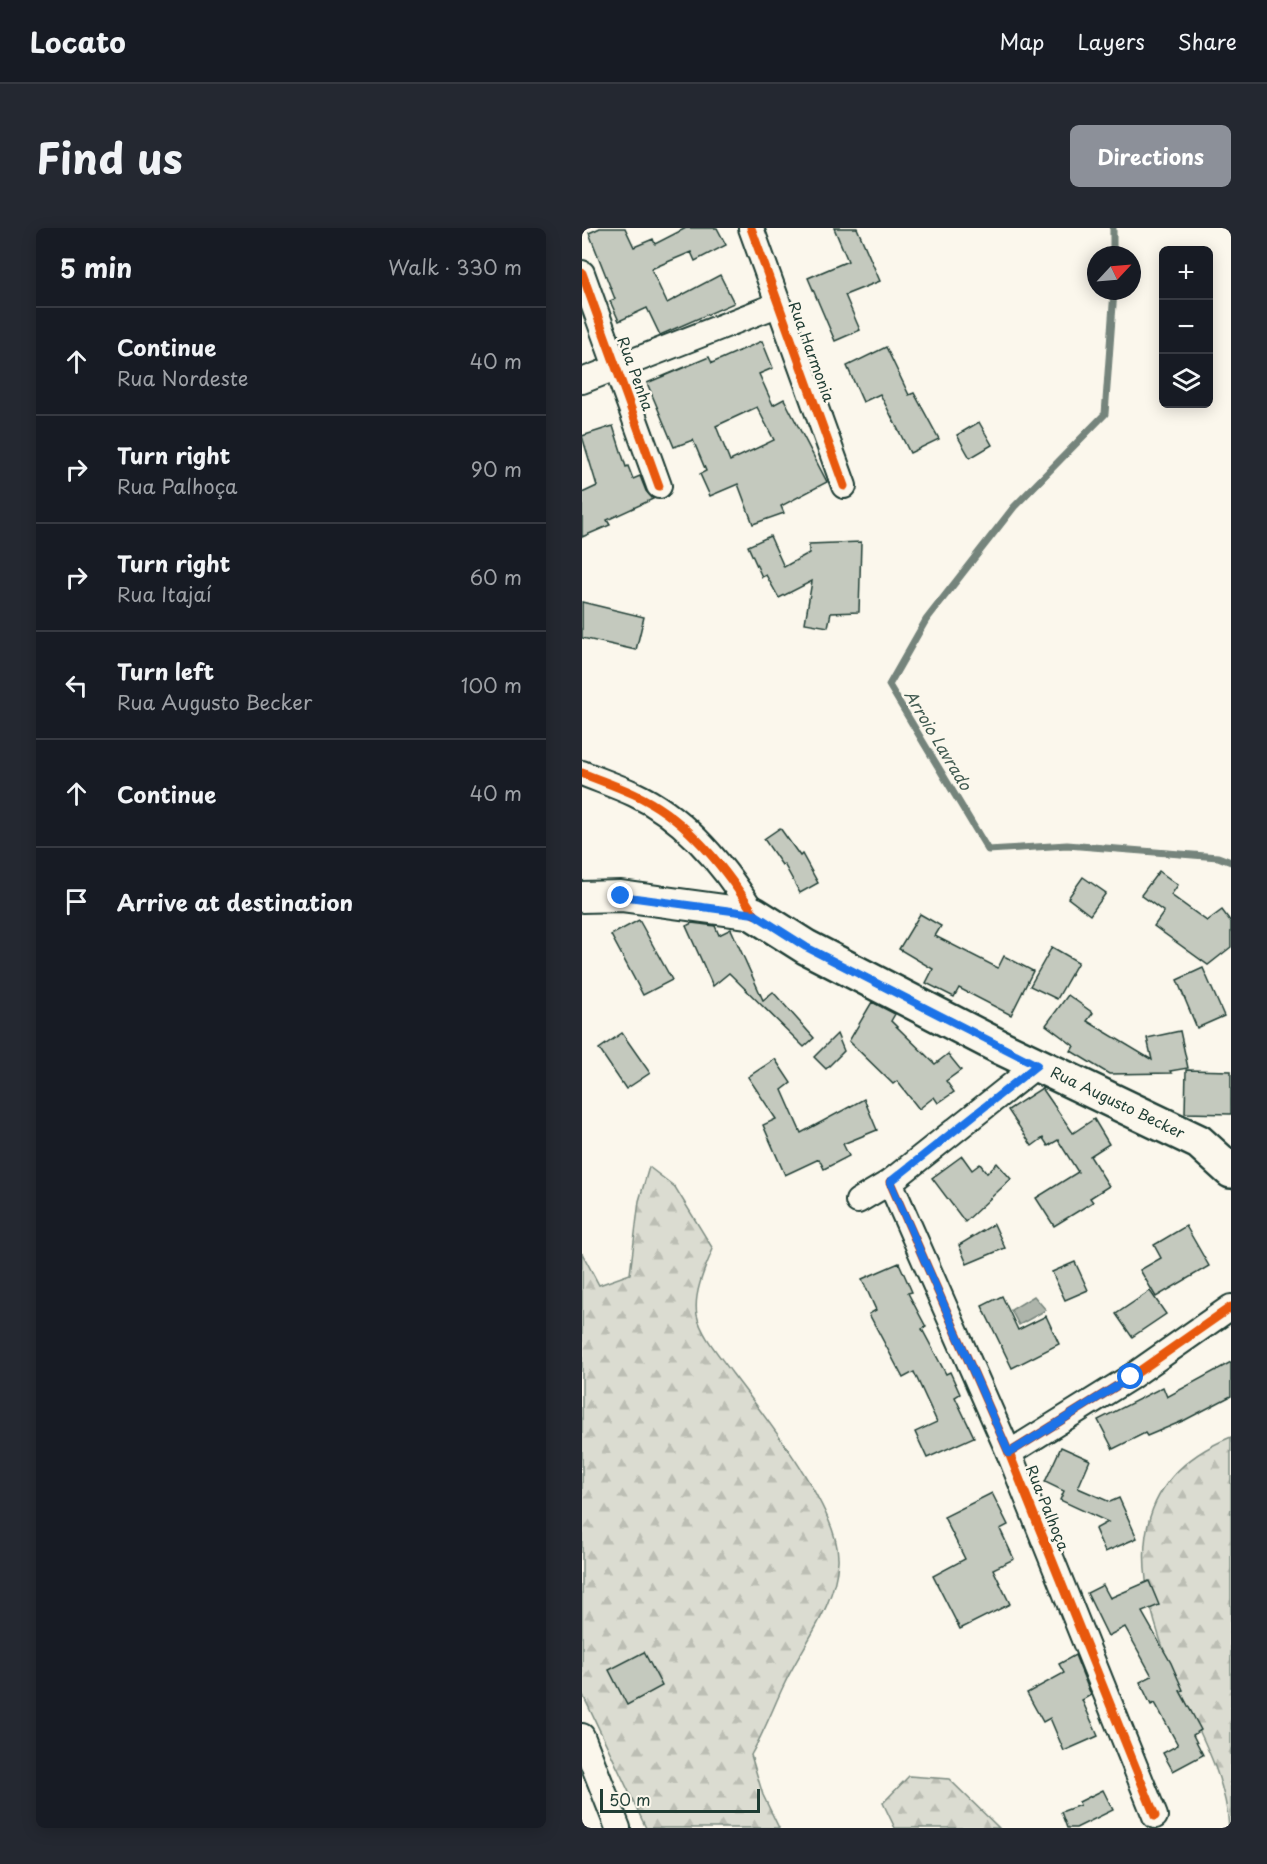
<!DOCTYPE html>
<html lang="en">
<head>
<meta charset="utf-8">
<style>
  :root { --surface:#171b24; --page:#242831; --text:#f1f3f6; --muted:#9ea1a6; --line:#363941; --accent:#8c9099 }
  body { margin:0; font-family:"Playpen Sans",sans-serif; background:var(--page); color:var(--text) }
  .controls { position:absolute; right:18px; top:18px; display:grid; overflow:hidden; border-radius:9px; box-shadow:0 3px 15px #0003 }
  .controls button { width:54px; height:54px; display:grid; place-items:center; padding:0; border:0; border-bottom:2px solid var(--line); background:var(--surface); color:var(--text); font:30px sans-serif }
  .compass { position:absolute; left:505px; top:18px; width:54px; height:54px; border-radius:50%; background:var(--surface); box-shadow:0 3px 15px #0003; rotate:64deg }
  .scale { position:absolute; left:18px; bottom:15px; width:160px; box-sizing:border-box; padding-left:6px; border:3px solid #1f3d34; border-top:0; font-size:16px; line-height:21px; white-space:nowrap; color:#1f3d34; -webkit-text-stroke:4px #fbf7ec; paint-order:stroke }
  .stop { position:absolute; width:18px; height:18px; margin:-14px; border:4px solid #1a73e8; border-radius:50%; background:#fff }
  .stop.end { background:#1a73e8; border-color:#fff; box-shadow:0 2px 6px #0008 }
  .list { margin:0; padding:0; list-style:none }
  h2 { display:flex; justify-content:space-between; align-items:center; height:78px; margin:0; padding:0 24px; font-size:26px }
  h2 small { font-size:20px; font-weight:400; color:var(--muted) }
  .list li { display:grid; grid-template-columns:39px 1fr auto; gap:18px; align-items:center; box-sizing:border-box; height:108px; padding:0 24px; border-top:2px solid var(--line) }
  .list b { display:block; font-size:22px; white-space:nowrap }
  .list p { margin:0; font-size:20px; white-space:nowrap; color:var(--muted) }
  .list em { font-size:20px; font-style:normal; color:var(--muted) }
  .icon { flex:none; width:33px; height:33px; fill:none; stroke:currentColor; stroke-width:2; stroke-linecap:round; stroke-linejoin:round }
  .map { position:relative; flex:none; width:649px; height:1600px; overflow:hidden; border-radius:9px }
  header { display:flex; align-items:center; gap:36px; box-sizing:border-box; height:84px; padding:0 30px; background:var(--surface); border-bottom:2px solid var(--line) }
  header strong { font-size:28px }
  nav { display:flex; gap:33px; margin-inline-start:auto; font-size:21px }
  .intro { display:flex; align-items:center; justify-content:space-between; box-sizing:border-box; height:144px; padding:0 36px }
  h1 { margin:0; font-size:42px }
  .button { padding:15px 27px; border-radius:9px; background:var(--accent); color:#fff; font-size:21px; font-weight:700 }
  main { display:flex; gap:36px; padding:0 36px }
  aside { flex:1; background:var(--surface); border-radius:9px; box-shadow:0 3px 15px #0003 }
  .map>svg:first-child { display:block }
  .forest { fill:url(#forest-firs); stroke:#7d8c82; stroke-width:1.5 }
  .water { fill:#adb4aa; stroke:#74847b; stroke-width:1.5 }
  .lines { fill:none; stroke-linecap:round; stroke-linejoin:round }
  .stream { stroke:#74847b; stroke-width:7 }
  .building { fill:#c4c9be; stroke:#1f3d34; stroke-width:1.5; fill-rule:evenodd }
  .minor-casing { stroke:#1f3d34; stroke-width:28 }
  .tertiary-casing { stroke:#1f3d34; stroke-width:34 }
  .secondary-casing { stroke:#1f3d34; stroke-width:38 }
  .minor { stroke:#fbf7ec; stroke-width:24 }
  .tertiary { stroke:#fbf7ec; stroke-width:30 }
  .secondary { stroke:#fbf7ec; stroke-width:33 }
  .cycleway-casing { stroke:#fbf7ec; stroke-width:13 }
  .cycleway { stroke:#e8590c; stroke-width:9 }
  .route { stroke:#1a73e8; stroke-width:8 }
  .labels { text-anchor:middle; stroke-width:5; stroke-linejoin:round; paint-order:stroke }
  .street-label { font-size:15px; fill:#1f3d34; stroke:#fbf7ec }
  .water-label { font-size:16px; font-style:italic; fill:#425b52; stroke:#fbf7ec }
</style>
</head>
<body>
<header>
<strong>Locato</strong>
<nav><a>Map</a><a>Layers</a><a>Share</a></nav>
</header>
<div class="intro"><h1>Find us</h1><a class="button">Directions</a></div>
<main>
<aside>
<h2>5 min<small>Walk · 330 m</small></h2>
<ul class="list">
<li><svg class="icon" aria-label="ahead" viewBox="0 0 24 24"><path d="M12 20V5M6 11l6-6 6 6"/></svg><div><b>Continue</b><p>Rua Nordeste</p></div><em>40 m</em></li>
<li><svg class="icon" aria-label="right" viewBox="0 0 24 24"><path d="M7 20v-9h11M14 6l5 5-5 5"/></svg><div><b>Turn right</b><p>Rua Palhoça</p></div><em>90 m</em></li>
<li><svg class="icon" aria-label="right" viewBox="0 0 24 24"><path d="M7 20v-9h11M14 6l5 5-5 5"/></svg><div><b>Turn right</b><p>Rua Itajaí</p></div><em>60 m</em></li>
<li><svg class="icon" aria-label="left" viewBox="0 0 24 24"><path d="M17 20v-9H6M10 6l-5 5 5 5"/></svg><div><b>Turn left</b><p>Rua Augusto Becker</p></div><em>100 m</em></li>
<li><svg class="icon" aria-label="ahead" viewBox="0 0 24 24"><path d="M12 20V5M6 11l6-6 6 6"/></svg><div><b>Continue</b></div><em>40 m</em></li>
<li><svg class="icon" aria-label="arrive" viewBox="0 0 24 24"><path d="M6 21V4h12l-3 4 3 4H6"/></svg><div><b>Arrive at destination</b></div></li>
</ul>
</aside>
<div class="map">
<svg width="649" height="1600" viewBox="0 0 649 1600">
  <defs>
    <pattern id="forest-firs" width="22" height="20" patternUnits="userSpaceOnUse" patternTransform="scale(1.5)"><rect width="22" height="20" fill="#dbdcd1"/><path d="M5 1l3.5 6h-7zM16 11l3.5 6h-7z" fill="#bcbeb4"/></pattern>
  </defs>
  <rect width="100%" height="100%" fill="#fbf7ec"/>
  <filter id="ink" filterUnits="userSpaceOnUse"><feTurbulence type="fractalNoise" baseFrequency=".0167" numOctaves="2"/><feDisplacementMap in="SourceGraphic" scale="12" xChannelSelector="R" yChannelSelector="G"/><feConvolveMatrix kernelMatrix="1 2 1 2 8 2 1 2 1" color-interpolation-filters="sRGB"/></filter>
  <g filter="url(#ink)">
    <g class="forest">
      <path d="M67 939 93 959 131 1021C123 1040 111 1066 115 1087 119 1107 138 1128 150 1145 180 1185 259 1283 256 1333 254 1379 218 1420 200 1461 189 1485 182 1504 169 1527L181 1567 197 1600H64L0 1465V1025L17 1057 48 1046 57 973Z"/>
      <path d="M649 1209V1600H647C644 1544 610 1492 589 1441 552 1349 539 1254 649 1209Z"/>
      <polygon points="327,1548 367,1551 417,1600 313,1600 301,1575"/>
    </g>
    <polygon class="water" points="452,1068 464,1082 437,1097 429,1082"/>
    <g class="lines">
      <g class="stream">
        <polyline points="531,0 531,27"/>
        <polyline points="532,63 523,186 432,279 344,392 307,457 406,622 485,617 636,629 649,634"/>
      </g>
    </g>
    <g class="building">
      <polygon points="18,0 43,0 52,19 71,11 73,16 104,0 135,0 144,17 113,33 109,24 69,41 85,75 138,47 152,75 78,107 65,80 37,93 28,73 33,71 7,5"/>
      <polygon points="252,0 275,0 298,53 263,67 278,102 253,113 226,50 266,33"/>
      <path d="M180 113 191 140 177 146 191 177 202 171 245 254 199 278 202 285 171 296 156 256 128 268 118 246 124 243 111 212 92 219 65 155 127 129 130 135ZM175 179 192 212 148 233 134 198Z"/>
      <polygon points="304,119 327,167 332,165 357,211 328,225 298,166 281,174 265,138"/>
      <polygon points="397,194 410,217 388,230 375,207"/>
      <polygon points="31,198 44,239 46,238 51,251 58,248 64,263 71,271 25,292 28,297 0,309 0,265 15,258 0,208"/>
      <polygon points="188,308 202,339 227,325 227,316 279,314 277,384 249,385 246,399 223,395 230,353 197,370 184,347 180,349 166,318"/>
      <polygon points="0,374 62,389 54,422 0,410"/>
      <polygon points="198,600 218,628 220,626 236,655 218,665 202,636 200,637 182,611"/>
      <polygon points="577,643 596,657 589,667 625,693 640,682 649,694 649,719 626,737 572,698 582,684 559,667"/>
      <polygon points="501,649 524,665 508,687 486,670"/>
      <polygon points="338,686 359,698 353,708 416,740 422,728 451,743 429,787 377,760 372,769 344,755 351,741 317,721"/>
      <polygon points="57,692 90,752 61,767 29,707"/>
      <polygon points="110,695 133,698 137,707 149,701 181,772 191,764 232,810 222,819 147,745 131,758 104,698"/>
      <polygon points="470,719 496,734 475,771 448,758"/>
      <polygon points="621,740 642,788 615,800 595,752"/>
      <polygon points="486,767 511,785 505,793 570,832 565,810 598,803 606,840 588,843 590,845 527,846 489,823 492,818 464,797"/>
      <polygon points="290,774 313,786 309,793 353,836 366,826 379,842 364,853 372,864 356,875 352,869 337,881 315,853 311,856 267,813"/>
      <polygon points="40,805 68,845 44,861 17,821"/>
      <polygon points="255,806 262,823 244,841 232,829"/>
      <polygon points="193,831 209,855 200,862 219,905 282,871 295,902 261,916 267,928 242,941 237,931 203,947 181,897 194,891 166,849"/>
      <polygon points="604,842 649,843 649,886 603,885"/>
      <polygon points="460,860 491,905 512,891 527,916 508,928 527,958 508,970 511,974 472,998 454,970 496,944 476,912 466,918 461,910 450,918 426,882"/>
      <polygon points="380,928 390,942 398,936 405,945 415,935 429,951 383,994 350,950"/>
      <polygon points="412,996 423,1020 385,1036 377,1017"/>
      <polygon points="604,998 627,1038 574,1069 558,1042 579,1030 572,1017"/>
      <polygon points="493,1034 506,1062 483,1072 470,1044"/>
      <polygon points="317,1035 330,1064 326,1065 344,1099 340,1101 364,1146 368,1144 378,1166 373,1169 392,1209 345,1230 333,1204 355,1194 332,1144 321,1150 287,1086 294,1082 280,1051"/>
      <polygon points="568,1063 584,1086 550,1109 534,1086"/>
      <polygon points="420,1068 436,1102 464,1088 477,1116 430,1140 400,1078"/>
      <polygon points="649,1134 649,1168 603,1192 565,1208 563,1205 531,1221 516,1192 581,1159 585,1169"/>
      <polygon points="479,1219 508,1232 496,1260 528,1274 537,1270 555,1310 523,1324 513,1301 526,1294 478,1272 482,1263 463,1254"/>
      <polygon points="410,1265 426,1297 418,1301 432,1331 411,1341 428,1376 378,1401 351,1348 383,1331 362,1289"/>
      <polygon points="567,1353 577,1377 560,1384 589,1435 601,1462 598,1463 619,1502 611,1507 621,1527 591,1543 581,1525 596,1517 573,1475 569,1477 558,1454 570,1448 543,1399 526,1408 505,1365 521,1357 528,1370"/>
      <polygon points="62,1424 80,1458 45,1477 27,1442"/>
      <polygon points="493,1427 509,1467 500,1472 516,1508 482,1523 468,1490 461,1494 445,1465 482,1445 477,1436"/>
      <polygon points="521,1562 531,1582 494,1600 485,1600 479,1584 498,1577 497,1574"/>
    </g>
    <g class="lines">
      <defs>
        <g id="minor">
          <polyline points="169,0 262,258"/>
          <polyline points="0,45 77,258"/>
          <polyline points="0,153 195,77"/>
          <path d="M0 545C17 552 35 558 52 566 104 590 143 639 172 686"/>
          <polyline points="308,954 427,1225 573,1588"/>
          <polyline points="276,973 308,954 455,837"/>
          <polyline points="427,1225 549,1149 649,1079"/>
          <polyline points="0,1508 36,1600"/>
        </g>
        <polyline id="tertiary" points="0,669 39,668 172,686"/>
        <g id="secondary">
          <path id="s1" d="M172 686 224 719 418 819 617 914 649 943"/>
        </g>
      </defs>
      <use href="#minor" class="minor-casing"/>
      <use href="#tertiary" class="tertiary-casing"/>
      <use href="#secondary" class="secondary-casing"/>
      <use href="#minor" class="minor"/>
      <use href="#tertiary" class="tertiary"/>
      <use href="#secondary" class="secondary"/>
      <defs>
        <g id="cycleway">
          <polyline points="169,0 262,258"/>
          <polyline points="0,45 77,258"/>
          <path d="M0 545C17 552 35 558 52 566 104 590 143 639 172 686"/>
          <polyline points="308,954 427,1225 573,1588"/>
          <polyline points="427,1225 549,1149 649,1079"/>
        </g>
      </defs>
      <use href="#cycleway" class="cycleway-casing"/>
      <use href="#cycleway" class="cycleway"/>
    </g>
  </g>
  <g class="lines" filter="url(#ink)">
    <polyline class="route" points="39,668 172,686 224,719 455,837 308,954 427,1225 549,1149"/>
  </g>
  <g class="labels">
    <g class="street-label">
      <text transform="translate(229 124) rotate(70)" y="5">Rua Harmonia</text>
      <text transform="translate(53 146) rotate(70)" y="5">Rua Penha</text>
      <text dy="5" stroke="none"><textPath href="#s1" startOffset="410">Rua Augusto Becker</textPath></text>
      <text transform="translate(465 1280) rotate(68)" y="5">Rua Palhoça</text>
    </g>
    <g class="water-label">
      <text transform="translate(356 512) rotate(59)" y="6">Arroio Lavrado</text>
    </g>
  </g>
</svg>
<div class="controls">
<button>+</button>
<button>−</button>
<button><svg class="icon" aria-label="layers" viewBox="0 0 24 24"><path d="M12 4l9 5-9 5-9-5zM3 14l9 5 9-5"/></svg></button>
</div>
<svg class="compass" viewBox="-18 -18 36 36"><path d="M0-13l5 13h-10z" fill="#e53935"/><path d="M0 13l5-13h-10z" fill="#9ea1a6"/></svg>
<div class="scale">50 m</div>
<div class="stop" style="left:549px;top:1149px"></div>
<div class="stop end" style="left:39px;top:668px"></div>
</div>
</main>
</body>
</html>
